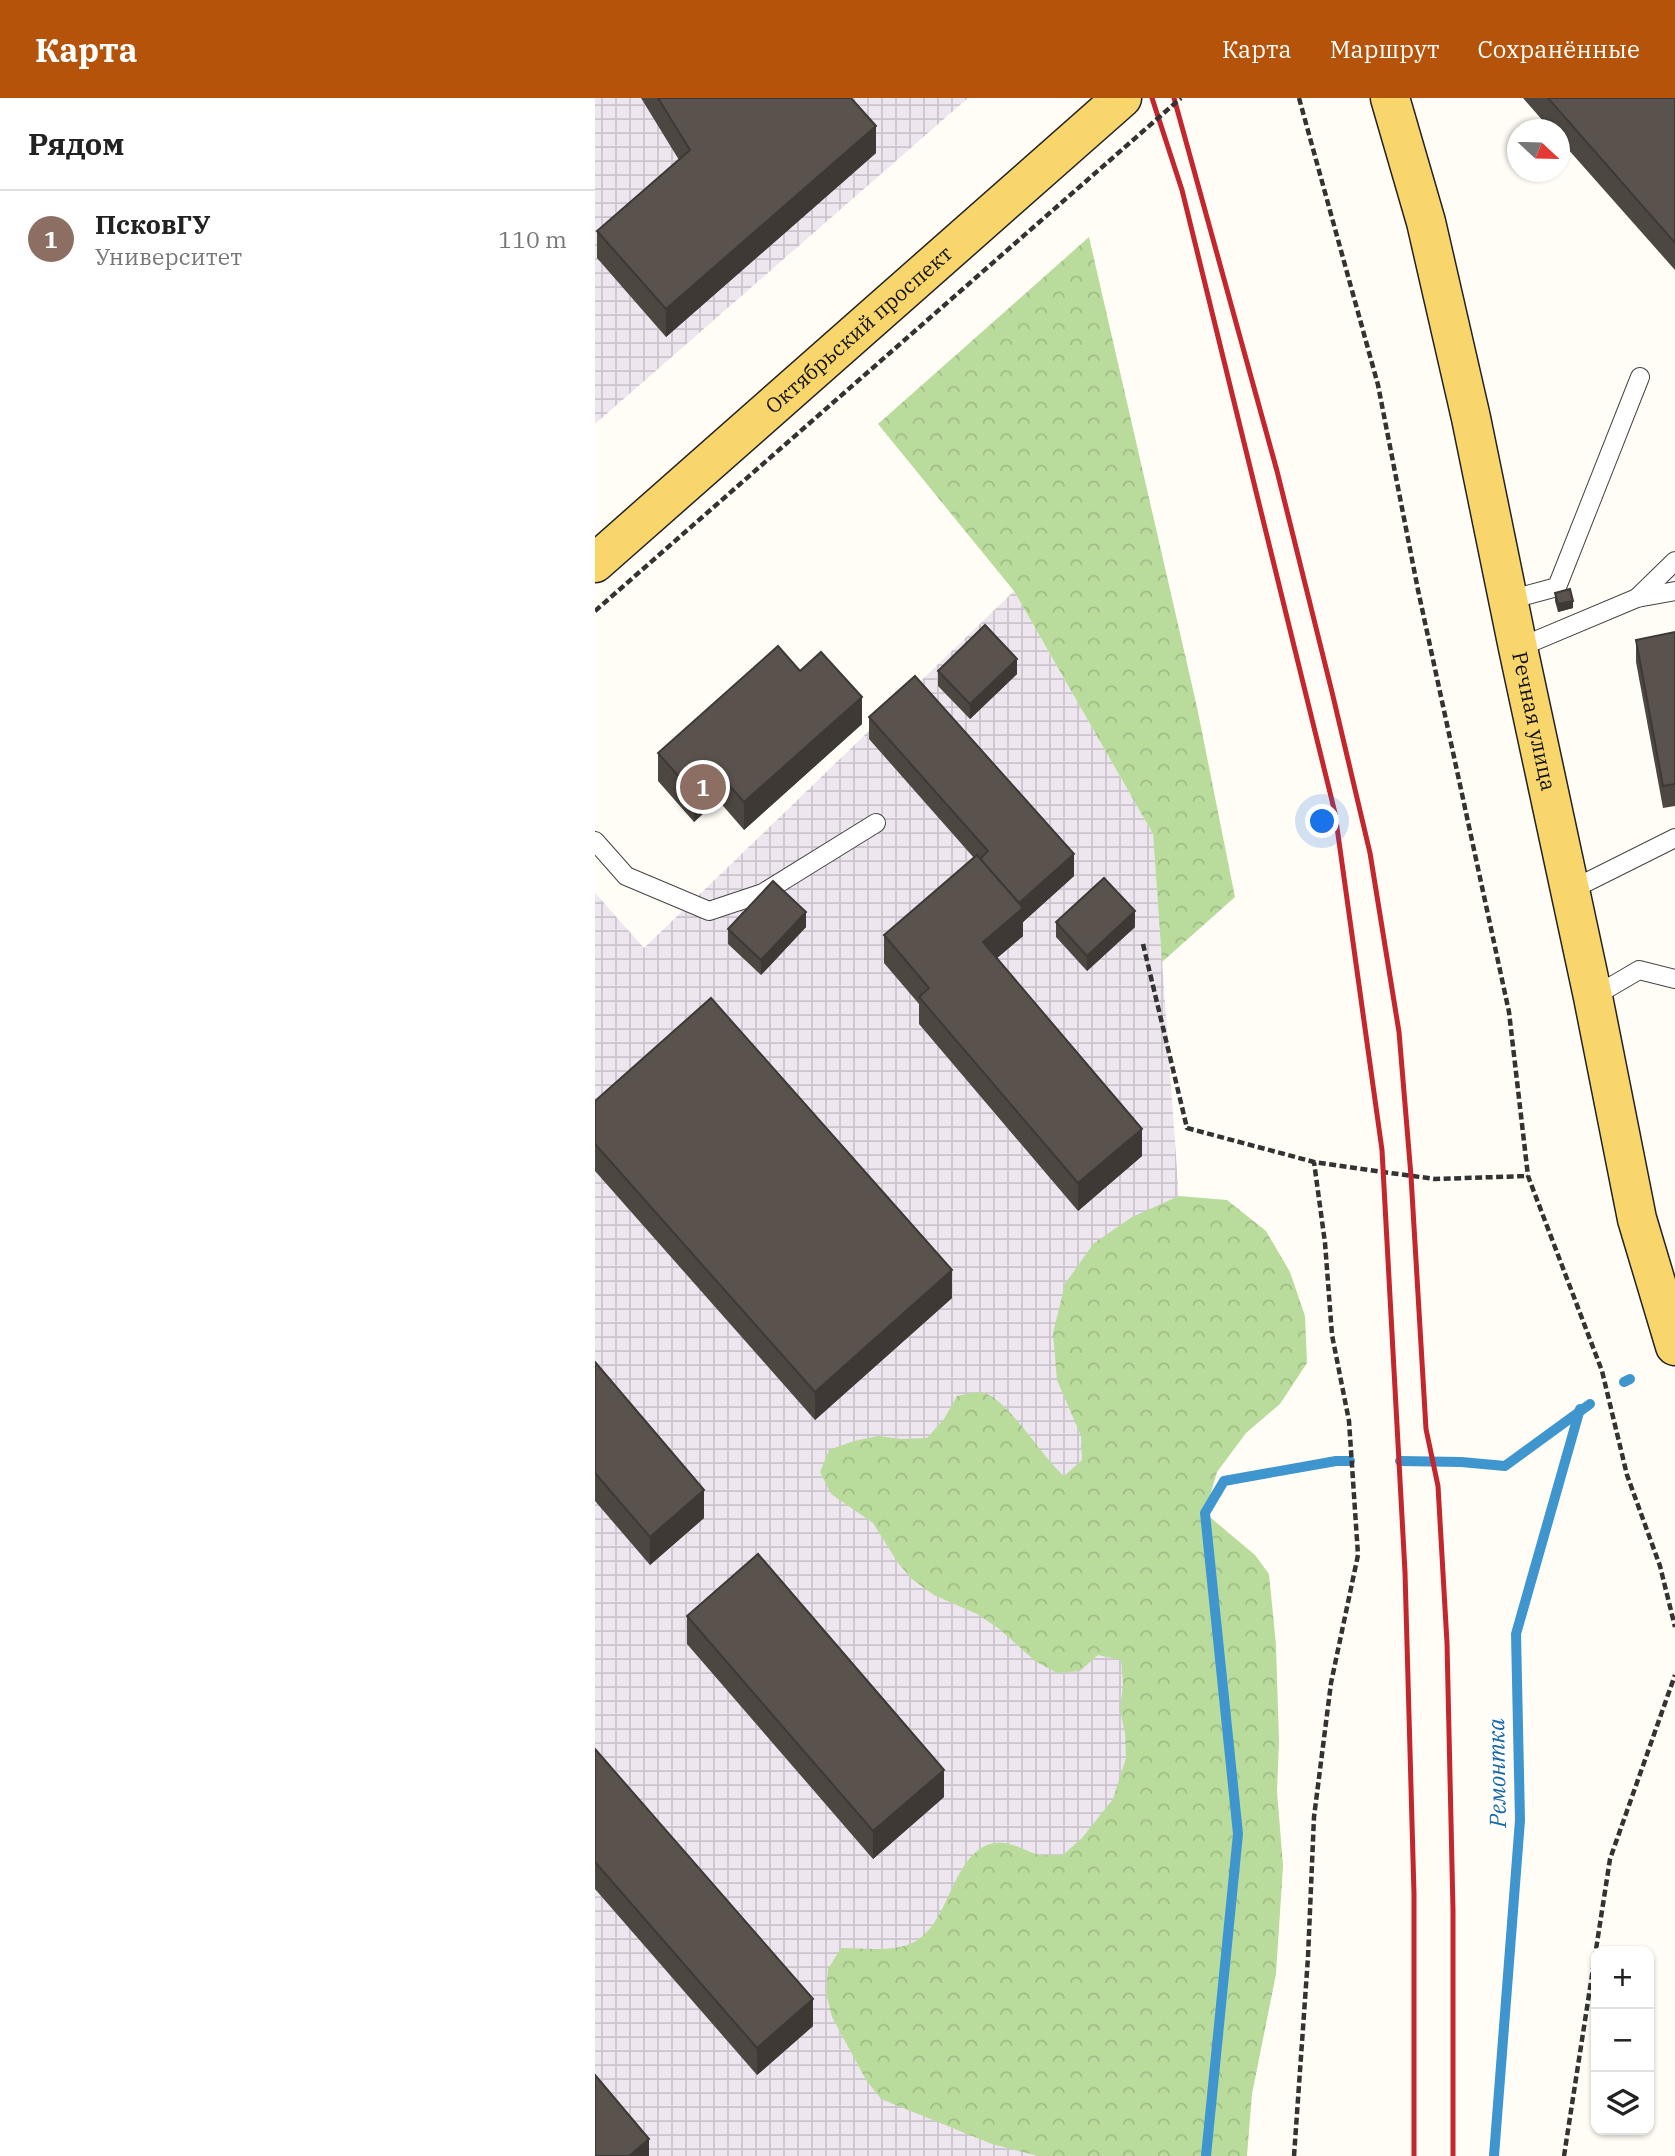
<!DOCTYPE html>
<html lang="ru">
<head>
<meta charset="utf-8">
<style>
  :root { --surface:#fff; --page:#f2f2f2; --text:#222; --muted:#767676; --line:#e0e0e0; --accent:#b45309 }
  body { margin:0; font-family:"IBM Plex Serif",serif; background:var(--page); color:var(--text) }
  .controls { position:absolute; right:21px; bottom:21px; display:grid; overflow:hidden; border-radius:14px; box-shadow:0 2px 5px #0004 }
  .controls button { width:63px; height:63px; display:grid; place-items:center; padding:0; border:0; border-bottom:2px solid var(--line); background:var(--surface); color:var(--text); font:35px sans-serif }
  .compass { position:absolute; left:912px; top:21px; width:63px; height:63px; border-radius:50%; background:var(--surface); box-shadow:0 2px 5px #0004; rotate:112deg }
  .you { position:absolute; left:728px; top:724px; width:24px; height:24px; margin:-18px; border:5px solid #fff; border-radius:50%; background:#1a73e8; box-shadow:0 0 0 10px #1a73e833 }
  .badge { display:grid; place-items:center; width:46px; height:46px; border-radius:50%; background:var(--accent); color:#fff; font-size:23px; font-weight:700 }
  .pin { position:absolute; translate:-50% -50%; border:4px solid #fff; box-shadow:0 2px 7px #0006 }
  .list { margin:0; padding:0; list-style:none }
  h2 { display:flex; justify-content:space-between; align-items:center; height:91px; margin:0; padding:0 28px; font-size:30px }
  h2 small { font-size:23px; font-weight:400; color:var(--muted) }
  .list li { display:grid; grid-template-columns:46px 1fr auto; gap:21px; align-items:center; box-sizing:border-box; height:98px; padding:0 28px; border-top:2px solid var(--line) }
  .list b { display:block; font-size:26px; white-space:nowrap }
  .list p { margin:0; font-size:23px; white-space:nowrap; color:var(--muted) }
  .list em { font-size:23px; font-style:normal; color:var(--muted) }
  .icon { flex:none; width:38px; height:38px; fill:none; stroke:currentColor; stroke-width:2; stroke-linecap:round; stroke-linejoin:round }
  .map { position:relative; flex:none; width:1080px; height:2058px; overflow:hidden }
  header { display:flex; align-items:center; gap:42px; box-sizing:border-box; height:98px; padding:0 35px; background:var(--accent); color:#fff }
  header strong { font-size:33px }
  nav { display:flex; gap:38px; margin-inline-start:auto; font-size:24px }
  main { display:flex }
  aside { flex:1; background:var(--surface) }
  .map>svg:first-child { display:block }
  .industrial { fill:url(#industrial-grid) }
  .forest { fill:url(#forest-crowns) }
  .lines { fill:none; stroke-linecap:round; stroke-linejoin:round }
  .stream { stroke:#3f96cf; stroke-width:10 }
  .lane-casing { stroke:#444; stroke-width:20 }
  .primary-casing { stroke:#222; stroke-width:41 }
  .path { stroke:#333; stroke-width:4.5; stroke-dasharray:7 3.5; stroke-linecap:butt }
  .lane { stroke:#fff; stroke-width:18 }
  .primary { stroke:#f9d66b; stroke-width:38 }
  .rail { stroke:#c4262e; stroke-width:5 }
  .path-bridge { stroke:#333; stroke-width:4.5; stroke-dasharray:7 3.5; stroke-linecap:butt }
  .wall { fill:#4d4742 }
  .shaded-wall { fill:#3f3936 }
  .building { fill:#5a524d; stroke:#3f3936; stroke-width:2 }
  .labels { text-anchor:middle; stroke-width:7; stroke-linejoin:round; paint-order:stroke }
  .street-label { font-size:21px; fill:#111; stroke:#fff }
  .water-label { font-size:23px; font-style:italic; fill:#1768a6; stroke:#fff }
</style>
</head>
<body>
<header>
<strong>Карта</strong>
<nav><a>Карта</a><a>Маршрут</a><a>Сохранённые</a></nav>
</header>
<main>
<aside>
<h2>Рядом<small></small></h2>
<ul class="list">
<li><span class="badge" style="background:#8d6e63">1</span><div><b>ПсковГУ</b><p>Университет</p></div><em>110 m</em></li>
</ul>
</aside>
<div class="map">
<svg width="1080" height="2058" viewBox="0 0 1080 2058">
  <defs>
    <pattern id="industrial-grid" width="8" height="8" patternUnits="userSpaceOnUse" patternTransform="scale(1.75)"><rect width="8" height="8" fill="#eee6ef"/><path d="M0 4h8M4 0v8" fill="none" stroke="#cbc4cc"/></pattern>
    <pattern id="forest-crowns" width="20" height="18" patternUnits="userSpaceOnUse" patternTransform="scale(1.75)"><rect width="20" height="18" fill="#b9dc9c"/><path d="M2 6a3 3 0 1 1 6 0M12 15a3 3 0 1 1 6 0" fill="none" stroke="#9ebc85"/></pattern>
  </defs>
  <rect width="100%" height="100%" fill="#fffdf5"/>
  <g class="industrial">
    <polygon points="0,0 373,0 0,326"/>
    <polygon points="419,493 558,736 627,1702 561,2058 0,2058 0,795 49,850"/>
  </g>
  <g class="forest">
    <polygon points="494,139 602,609 640,799 567,864 558,736 419,493 283,326"/>
    <path d="M584 1098 632 1102 671 1133 695 1174 710 1218 712 1265 685 1306 651 1335 622 1374 610 1415 660 1457 674 1476 681 1547 684 1644 682 1693 688 1768 681 1876 657 1996 652 2058H443L397 2046 286 2001 271 1982 237 1919 231 1895 233 1871 246 1850C269 1850 300 1855 321 1843 355 1823 357 1758 395 1746 413 1741 426 1751 441 1756 449 1758 460 1757 468 1757L487 1740 518 1701 531 1660 530 1636 525 1612 528 1586 526 1562 503 1557 485 1573 462 1575 440 1563 403 1530 382 1516 339 1497 318 1482 303 1465 278 1425 236 1396 225 1374 234 1352 259 1343 283 1338 307 1341 332 1340 349 1321 362 1298C369 1297 377 1294 384 1294 410 1295 447 1360 469 1378L487 1362 486 1338 462 1282 458 1235 470 1186 498 1146 537 1119Z"/>
  </g>
  <g class="lines">
    <g class="stream">
      <polyline points="1029,1284 1035,1281"/>
      <polyline points="805,1363 866,1364 910,1368 995,1306"/>
      <polyline points="611,2058 643,1736 610,1415 629,1383 741,1363 755,1363"/>
      <polyline points="899,2058 925,1722 921,1536 985,1311"/>
    </g>
    <defs>
      <g id="lane">
        <polyline points="1042,500 1080,463"/>
        <polyline points="914,502 962,489 1045,279"/>
        <polyline points="923,550 1042,500 1080,493"/>
        <polyline points="0,743 31,778 114,813 168,795 281,725"/>
        <polyline points="976,792 1080,740"/>
        <polyline points="998,899 1044,872 1080,881"/>
      </g>
      <g id="primary">
        <path id="s1" d="M795 0 831 124 876 320 923 550 998 899 1042 1121 1080 1248"/>
        <path id="s2" d="M0 465 527 0"/>
      </g>
    </defs>
    <use href="#lane" class="lane-casing"/>
    <use href="#primary" class="primary-casing"/>
    <g class="path">
      <polyline points="704,0 783,287 823,492 914,914 933,1078 1007,1273 1032,1377 1065,1468 1080,1529"/>
      <polyline points="548,846 592,1030 719,1064 788,1074 840,1081 933,1078"/>
      <polyline points="699,2058 713,1859 719,1719 736,1585 763,1457 754,1323 737,1237 730,1145 719,1064"/>
      <polyline points="969,2058 1015,1761 1080,1577"/>
    </g>
    <use href="#lane" class="lane"/>
    <use href="#primary" class="primary"/>
    <g class="rail">
      <polyline points="557,0 587,92 740,715 787,1052 810,1474 819,1796 819,2058"/>
      <polyline points="579,0 682,373 737,594 775,755 804,934 816,1078 831,1331 843,1388 852,1545 858,1812 858,2058"/>
    </g>
    <polyline class="path-bridge" points="0,513 586,0"/>
  </g>
  <g class="wall">
    <polygon points="46,0 256,0 281,55 71,239 2,160 2,133 84,62"/>
    <polygon points="928,0 1080,0 1080,172 964,41 964,32 956,32"/>
    <polygon points="960,495 978,510 963,514 960,503"/>
    <polygon points="1080,534 1080,708 1068,710 1041,564 1041,542"/>
    <polygon points="205,573 267,626 149,732 123,702 99,724 63,683 63,655"/>
    <polygon points="343,573 422,576 375,621 343,588"/>
    <polygon points="274,619 479,778 428,824 428,838 402,860 547,1058 483,1113 324,926 324,906 289,865 289,837 379,760 274,641"/>
    <polygon points="461,824 540,829 492,873 461,839"/>
    <polygon points="211,829 166,877 133,846 133,831"/>
    <polygon points="0,1003 357,1200 220,1322 0,1073"/>
    <polygon points="0,1264 109,1420 55,1467 0,1403"/>
    <polygon points="92,1518 349,1699 278,1761 92,1546"/>
    <polygon points="0,1651 218,1928 162,1977 0,1791"/>
  </g>
  <g class="shaded-wall">
    <polygon points="281,28 281,55 71,239 71,211"/>
    <polygon points="978,503 978,510 963,514 963,506"/>
    <polygon points="422,561 422,576 375,621 375,606"/>
    <polygon points="267,599 267,626 149,732 149,704"/>
    <polygon points="123,675 123,702 99,724 99,696"/>
    <polygon points="479,756 479,778 428,824 428,838 388,872 388,844 422,808"/>
    <polygon points="540,813 540,829 492,873 492,858"/>
    <polygon points="211,814 211,829 166,877 166,862"/>
    <polygon points="547,1031 547,1058 483,1113 483,1085"/>
    <polygon points="357,1172 357,1200 220,1322 220,1294"/>
    <polygon points="109,1392 109,1420 55,1467 55,1439"/>
    <polygon points="349,1672 349,1699 278,1761 278,1733"/>
    <polygon points="218,1901 218,1928 162,1977 162,1950"/>
    <polygon points="54,2041 54,2058 34,2058"/>
  </g>
  <g class="building">
    <polygon points="63,0 256,0 281,28 71,211 2,133 95,52"/>
    <polygon points="953,0 1080,0 1080,145"/>
    <polygon points="975,491 978,503 963,506 960,495"/>
    <polygon points="390,527 422,561 375,606 343,573"/>
    <polygon points="1080,534 1080,686 1068,688 1041,542"/>
    <polygon points="183,548 205,573 226,554 267,599 149,704 123,675 99,696 63,655"/>
    <polygon points="320,578 479,756 424,805 385,761 393,753 274,619"/>
    <polygon points="382,757 428,810 388,844 547,1031 483,1085 324,899 334,890 289,837"/>
    <polygon points="509,780 540,813 492,858 461,824"/>
    <polygon points="178,783 211,814 166,862 133,831"/>
    <polygon points="116,900 357,1172 220,1294 0,1046 0,1003"/>
    <polygon points="0,1264 109,1392 55,1439 0,1375"/>
    <polygon points="163,1456 349,1672 278,1733 92,1518"/>
    <polygon points="0,1651 218,1901 162,1950 0,1764"/>
    <polygon points="0,1977 54,2041 34,2058 0,2058"/>
  </g>
  <g class="labels">
    <g class="street-label">
      <text dy="7" stroke="none"><textPath href="#s2" startOffset="352">Октябрьский проспект</textPath></text>
      <text dy="7" stroke="none"><textPath href="#s1" startOffset="640">Речная улица</textPath></text>
    </g>
    <g class="water-label">
      <text transform="translate(902 1675) rotate(-91)" y="8">Ремонтка</text>
    </g>
  </g>
</svg>
<div class="controls">
<button>+</button>
<button>−</button>
<button><svg class="icon" aria-label="layers" viewBox="0 0 24 24"><path d="M12 4l9 5-9 5-9-5zM3 14l9 5 9-5"/></svg></button>
</div>
<svg class="compass" viewBox="-18 -18 36 36"><path d="M0-13l5 13h-10z" fill="#e53935"/><path d="M0 13l5-13h-10z" fill="#767676"/></svg>
<div class="you"></div>
<div class="pin badge" style="left:108px;top:689px;background:#8d6e63">1</div>
</div>
</main>
</body>
</html>
